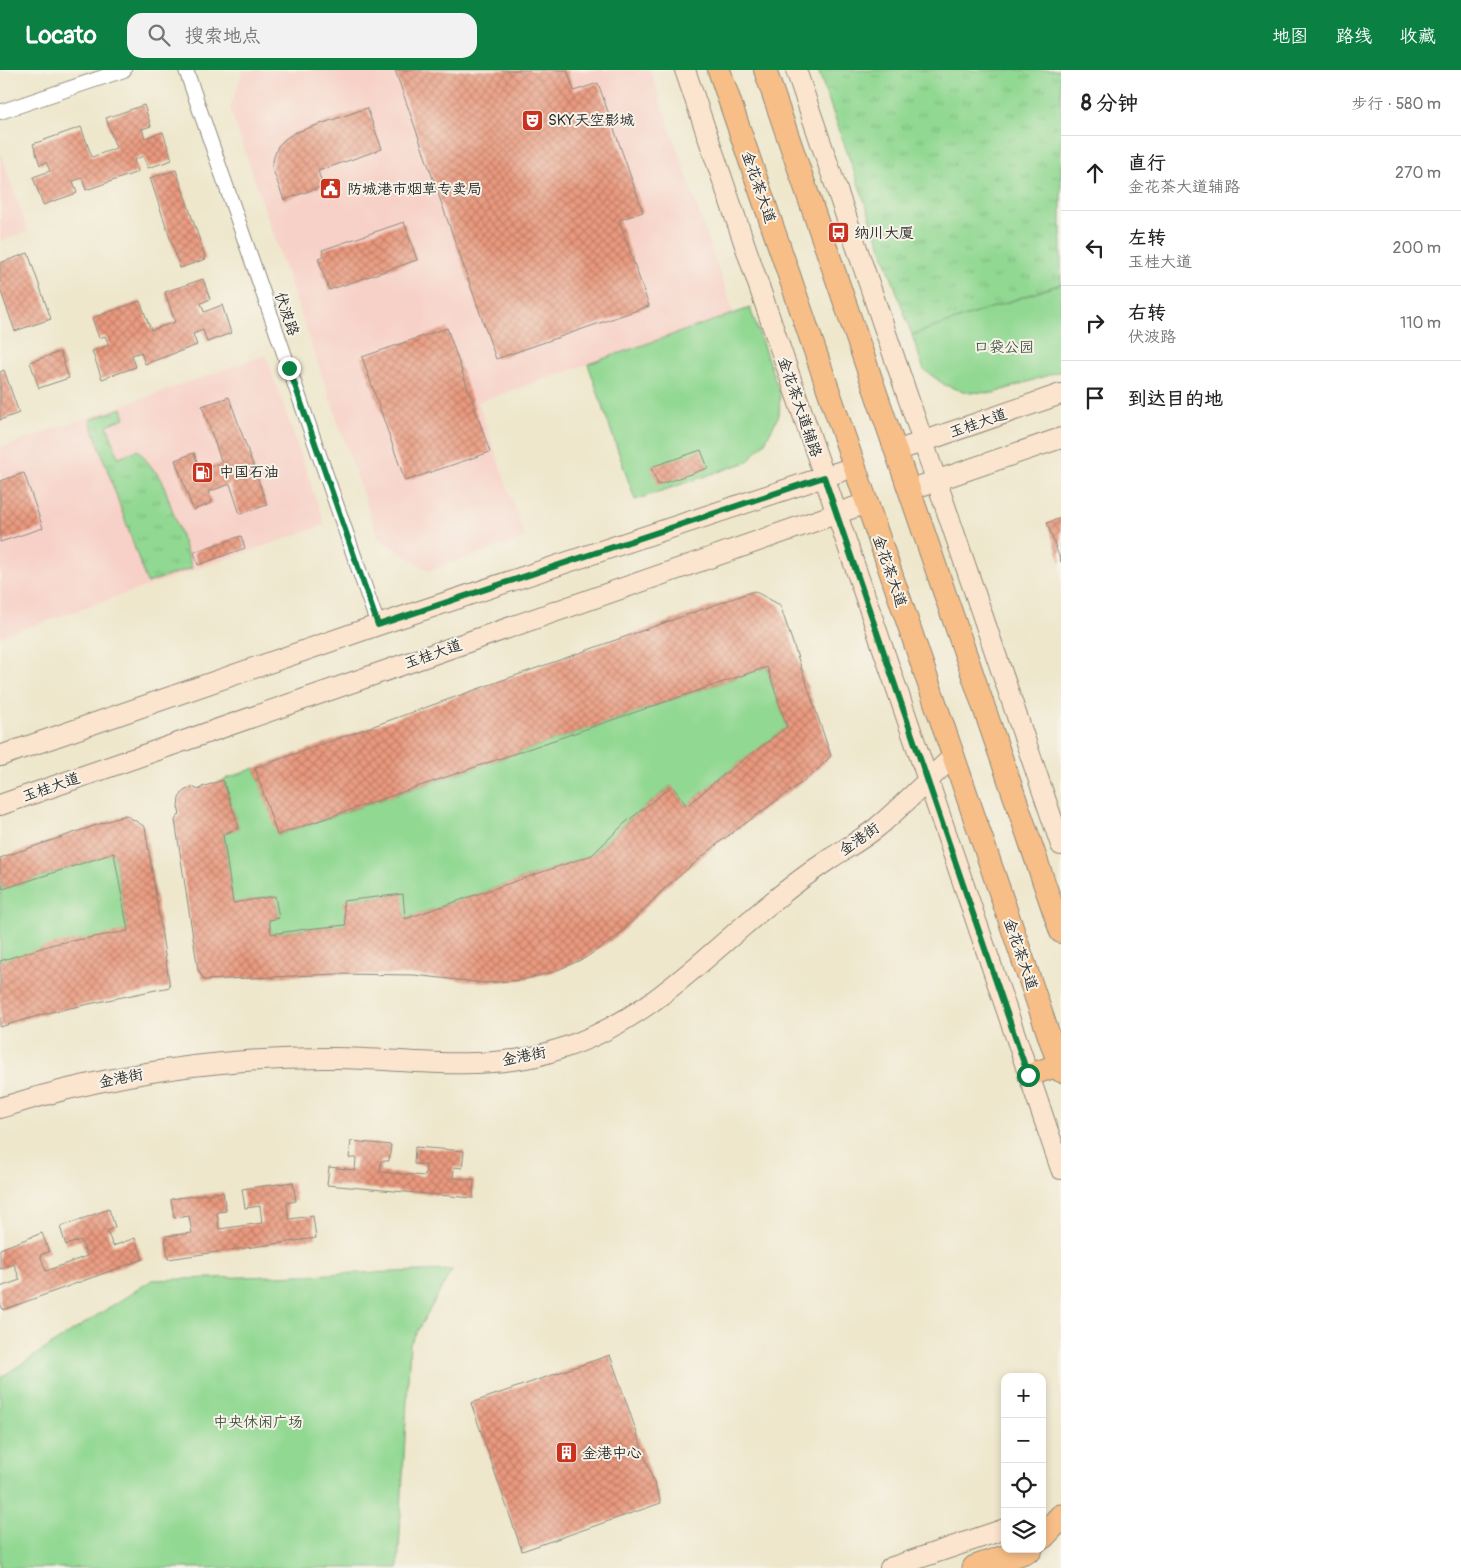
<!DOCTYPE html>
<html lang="zh">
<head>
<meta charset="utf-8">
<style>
  :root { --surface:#fff; --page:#f2f2f2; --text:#222; --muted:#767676; --line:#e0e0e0; --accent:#0b8043 }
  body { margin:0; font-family:Pangolin,"LXGW WenKai TC",sans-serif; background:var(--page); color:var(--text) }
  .controls { position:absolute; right:15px; bottom:15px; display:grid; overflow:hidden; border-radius:10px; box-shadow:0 2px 8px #0003 }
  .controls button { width:45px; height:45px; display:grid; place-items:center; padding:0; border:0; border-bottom:1px solid var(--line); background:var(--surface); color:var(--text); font:25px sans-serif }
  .stop { position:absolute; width:15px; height:15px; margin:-11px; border:4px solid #0b8043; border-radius:50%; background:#fff }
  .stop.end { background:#0b8043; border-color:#fff; box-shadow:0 1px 5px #0008 }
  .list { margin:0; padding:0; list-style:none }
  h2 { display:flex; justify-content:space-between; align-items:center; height:65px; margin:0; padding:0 20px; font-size:21px }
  h2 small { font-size:16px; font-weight:400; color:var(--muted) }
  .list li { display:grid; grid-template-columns:32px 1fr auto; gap:15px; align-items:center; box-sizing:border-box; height:75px; padding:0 20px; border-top:1px solid var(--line) }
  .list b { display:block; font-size:19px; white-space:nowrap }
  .list p { margin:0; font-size:16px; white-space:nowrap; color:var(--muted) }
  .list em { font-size:16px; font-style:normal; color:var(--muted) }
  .icon { flex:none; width:28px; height:28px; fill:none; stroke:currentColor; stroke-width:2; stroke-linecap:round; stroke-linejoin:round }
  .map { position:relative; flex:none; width:1061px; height:1498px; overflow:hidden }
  header { display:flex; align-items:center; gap:30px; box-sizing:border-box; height:70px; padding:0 25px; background:var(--accent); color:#fff }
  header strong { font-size:24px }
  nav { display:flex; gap:28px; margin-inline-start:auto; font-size:18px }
  .search { width:350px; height:45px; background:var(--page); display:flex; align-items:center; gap:12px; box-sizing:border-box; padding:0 18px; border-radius:15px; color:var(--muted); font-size:19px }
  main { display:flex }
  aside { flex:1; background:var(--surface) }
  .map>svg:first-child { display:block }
  .built { fill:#f7d1c7 }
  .grass { fill:url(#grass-tufts); stroke:#5e825e }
  .park { fill:#91d892; stroke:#5e825e }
  .building { fill:url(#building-cross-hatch) }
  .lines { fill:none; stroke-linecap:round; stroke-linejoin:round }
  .street-casing { stroke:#8c897c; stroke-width:16 }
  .secondary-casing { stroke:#8c897c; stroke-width:22 }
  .primary-casing { stroke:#8c897c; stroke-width:24 }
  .highway-casing { stroke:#8c897c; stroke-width:27 }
  .street { stroke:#fff; stroke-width:14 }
  .secondary { stroke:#fce5cf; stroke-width:20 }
  .primary { stroke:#f7be87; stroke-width:22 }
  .highway { stroke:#f7be87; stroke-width:25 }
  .route { stroke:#0b8043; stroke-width:6 }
  .labels { text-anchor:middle; stroke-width:4; stroke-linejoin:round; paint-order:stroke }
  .poi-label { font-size:15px; fill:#2b2b2b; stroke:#f7f3e8; text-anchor:start }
  .street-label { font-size:15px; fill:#2b2b2b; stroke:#f7f3e8 }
  .park-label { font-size:15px; fill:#445645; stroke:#f7f3e8 }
</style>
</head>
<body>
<header>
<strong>Locato</strong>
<div class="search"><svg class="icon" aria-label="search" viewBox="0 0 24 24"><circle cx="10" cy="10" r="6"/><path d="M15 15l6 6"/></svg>搜索地点</div>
<nav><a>地图</a><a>路线</a><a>收藏</a></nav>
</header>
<main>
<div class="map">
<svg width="1061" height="1498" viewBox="0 0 1061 1498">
  <defs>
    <pattern id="grass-tufts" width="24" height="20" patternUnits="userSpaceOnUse" patternTransform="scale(1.25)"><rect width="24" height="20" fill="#91d892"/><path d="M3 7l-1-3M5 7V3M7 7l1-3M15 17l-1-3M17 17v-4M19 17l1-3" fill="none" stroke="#7dba7e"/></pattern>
    <pattern id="building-cross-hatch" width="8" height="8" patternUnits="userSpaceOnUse" patternTransform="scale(1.25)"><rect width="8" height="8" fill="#ea997e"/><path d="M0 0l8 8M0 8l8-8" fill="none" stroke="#be7d67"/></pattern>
  </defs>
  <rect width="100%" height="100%" fill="#f7f3e8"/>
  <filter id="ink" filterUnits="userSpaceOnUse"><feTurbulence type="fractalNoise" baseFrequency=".02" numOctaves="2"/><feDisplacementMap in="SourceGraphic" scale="10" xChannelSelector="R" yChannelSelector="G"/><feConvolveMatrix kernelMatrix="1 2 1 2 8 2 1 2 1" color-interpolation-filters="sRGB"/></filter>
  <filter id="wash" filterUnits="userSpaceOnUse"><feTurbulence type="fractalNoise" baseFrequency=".0096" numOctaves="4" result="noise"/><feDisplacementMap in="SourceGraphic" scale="20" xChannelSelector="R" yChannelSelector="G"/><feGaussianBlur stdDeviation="1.12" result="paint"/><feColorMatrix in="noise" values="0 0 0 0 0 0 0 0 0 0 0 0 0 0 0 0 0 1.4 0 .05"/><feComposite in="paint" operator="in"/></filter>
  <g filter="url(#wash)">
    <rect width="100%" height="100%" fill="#eee7cc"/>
    <g class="built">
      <polygon points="243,0 650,0 734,244 478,332 525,468 429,501 378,468 230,39"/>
      <polygon points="0,82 28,162 0,171"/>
      <polygon points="266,285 325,455 0,567 0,378"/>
    </g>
    <g class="grass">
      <polygon points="818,0 1061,0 1061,214 912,265"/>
      <polygon points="122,338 125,348 107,355 118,387 138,380 162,410 192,498 147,513 90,350"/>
    </g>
    <g class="park">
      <polygon points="1061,214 1061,301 994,323 965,322 945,315 924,300 912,265"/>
      <polygon points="750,238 780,324 779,345 765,372 747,392 635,430 588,294"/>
      <polygon points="767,597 787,657 717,710 687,736 671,716 625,753 592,785 405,849 402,824 344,831 346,855 306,859 271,864 269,850 279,848 275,826 233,833 223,764 239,758 223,710 255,698 278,765"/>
      <polygon points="114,783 128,861 0,891 0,810 3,819"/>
      <polygon points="452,1200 410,1274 398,1498 0,1498 0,1308 152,1210"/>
    </g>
    <g id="blocks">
      <g class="building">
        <polygon points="395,0 567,0 574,21 598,13 643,142 619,150 649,236 496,289"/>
        <polygon points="144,35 151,56 142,59 145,68 163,62 172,90 148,98 143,86 134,90 138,102 86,120 82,108 73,111 77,123 43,135 33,107 50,101 46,92 40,95 33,74 81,57 92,87 116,78 106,48"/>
        <polygon points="367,38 382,79 318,101 323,116 284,130 272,97 274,87 278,76 285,69 294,63"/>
        <polygon points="176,100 206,189 180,198 150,108"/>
        <polygon points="404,152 417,190 329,220 318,188 324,186 322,180"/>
        <polygon points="28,183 51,249 15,261 0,219 0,193"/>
        <polygon points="203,209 210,229 201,233 204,242 222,235 231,263 207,272 203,260 193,264 197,275 145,294 141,282 132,285 136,297 102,309 92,281 109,275 105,266 99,268 92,248 140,231 151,260 175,252 165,222"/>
        <polygon points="447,258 490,382 405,411 362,287"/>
        <polygon points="60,282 69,308 39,318 30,292"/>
        <polygon points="4,300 19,343 0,350 0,302"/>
        <polygon points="229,327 267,435 240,444 230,414 208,422 212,433 193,440 175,390 194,383 200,400 222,393 202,336"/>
        <polygon points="701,380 708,398 658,415 651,397"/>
        <polygon points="24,403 43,458 0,472 0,411"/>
        <polygon points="1061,448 1061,492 1047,453"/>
        <polygon points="241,466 245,478 198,495 194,482"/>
        <polygon points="754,521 780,535 831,686 812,705 721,771 666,817 619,865 585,888 553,902 521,910 485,913 414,905 337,904 204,910 198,900 175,750 180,744 178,737 179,728 184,721 192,717 199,720 202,717 223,710 239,758 223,764 233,833 275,826 279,848 269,850 271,864 306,859 346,855 343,831 403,824 405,849 592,785 625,753 672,716 687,736 717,710 787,657 767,597 277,765 255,698"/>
        <polygon points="126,745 145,757 170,917 51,942 0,957 0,891 54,874 128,861 114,783 3,819 0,810 0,788"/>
        <polygon points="351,1071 391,1075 389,1091 381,1091 380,1102 425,1106 426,1095 414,1094 415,1077 464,1081 462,1098 454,1097 453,1108 474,1110 473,1128 327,1115 329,1097 355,1100 356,1088 349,1088"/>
        <polygon points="293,1112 296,1131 287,1133 289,1149 313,1146 316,1168 168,1189 165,1166 192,1163 189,1146 174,1148 171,1129 223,1122 226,1141 217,1142 219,1159 262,1153 260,1136 245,1138 242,1119"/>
        <polygon points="109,1139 115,1157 107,1161 113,1176 135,1168 143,1189 3,1240 0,1233 0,1217 20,1210 14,1194 0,1199 0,1179 42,1163 49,1182 40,1185 46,1201 65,1194 87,1186 81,1170 66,1175 60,1157"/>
        <polygon points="610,1285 661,1433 522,1481 471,1333"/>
      </g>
    </g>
  </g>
  <g filter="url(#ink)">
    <use href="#blocks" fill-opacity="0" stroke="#8c897c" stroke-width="1"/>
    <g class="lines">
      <defs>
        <g id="street">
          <polyline points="186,0 378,555"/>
          <polyline points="0,42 124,0"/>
        </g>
        <g id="secondary">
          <polyline points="685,0 1061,1099"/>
          <polyline points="796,0 1061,775"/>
          <polyline points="896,381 1061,324"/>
          <polyline points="909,420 1061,368"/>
          <polyline points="0,686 378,555 854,397"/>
          <polyline points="0,735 867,433"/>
          <path d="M0 1038C109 1004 221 987 336 988 403 989 465 1000 532 987 542 985 553 981 563 978 649 950 702 888 771 833 790 817 810 802 831 788 845 779 861 770 875 759 902 737 927 710 953 687"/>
          <polyline points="890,1498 1005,1459"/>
        </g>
        <g id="primary">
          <polyline points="719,0 1061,1001"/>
          <polyline points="765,0 1061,862"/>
          <polyline points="1029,1005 1059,995"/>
        </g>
        <g id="highway">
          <polyline points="1042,1467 1061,1447"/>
          <polyline points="975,1498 1030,1479"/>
        </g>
      </defs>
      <use href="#street" class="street-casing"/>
      <use href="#secondary" class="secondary-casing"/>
      <use href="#primary" class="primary-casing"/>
      <use href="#highway" class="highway-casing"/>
      <use href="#street" class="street"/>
      <use href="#secondary" class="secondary"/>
      <use href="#primary" class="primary"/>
      <use href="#highway" class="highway"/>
    </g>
  </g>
  <g class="lines" filter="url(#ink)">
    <polyline class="route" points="289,298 378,555 824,407 1028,1005"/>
  </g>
  <defs>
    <symbol id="theatre-square" viewBox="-11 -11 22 22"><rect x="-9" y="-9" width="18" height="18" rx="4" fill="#c8321e" stroke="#f7f3e8"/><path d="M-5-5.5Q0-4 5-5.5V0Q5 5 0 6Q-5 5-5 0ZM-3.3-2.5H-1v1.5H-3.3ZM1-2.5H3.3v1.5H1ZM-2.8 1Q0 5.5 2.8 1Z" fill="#fff"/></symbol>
    <symbol id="civic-square" viewBox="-11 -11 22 22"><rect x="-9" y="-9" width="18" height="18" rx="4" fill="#c8321e" stroke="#f7f3e8"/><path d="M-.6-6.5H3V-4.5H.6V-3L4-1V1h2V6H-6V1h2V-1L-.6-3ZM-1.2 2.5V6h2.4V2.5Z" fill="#fff"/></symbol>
    <symbol id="bus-square" viewBox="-11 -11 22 22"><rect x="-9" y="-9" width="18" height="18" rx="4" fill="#c8321e" stroke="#f7f3e8"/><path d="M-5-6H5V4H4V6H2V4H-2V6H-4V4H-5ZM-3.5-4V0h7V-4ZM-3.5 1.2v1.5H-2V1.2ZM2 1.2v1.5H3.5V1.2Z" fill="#fff"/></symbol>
    <symbol id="fuel-square" viewBox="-11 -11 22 22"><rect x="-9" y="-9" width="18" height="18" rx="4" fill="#c8321e" stroke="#f7f3e8"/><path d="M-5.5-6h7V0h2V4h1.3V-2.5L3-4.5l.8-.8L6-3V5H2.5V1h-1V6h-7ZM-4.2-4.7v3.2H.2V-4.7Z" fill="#fff"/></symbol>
    <symbol id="building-square" viewBox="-11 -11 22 22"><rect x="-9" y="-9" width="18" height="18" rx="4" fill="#c8321e" stroke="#f7f3e8"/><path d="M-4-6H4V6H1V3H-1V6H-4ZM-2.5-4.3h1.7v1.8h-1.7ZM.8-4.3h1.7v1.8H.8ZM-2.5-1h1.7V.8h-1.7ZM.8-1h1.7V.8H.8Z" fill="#fff"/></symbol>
  </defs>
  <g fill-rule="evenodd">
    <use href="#theatre-square" x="520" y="38" width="25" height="25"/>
    <use href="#civic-square" x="318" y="106" width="25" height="25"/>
    <use href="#bus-square" x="826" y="150" width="25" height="25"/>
    <use href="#fuel-square" x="190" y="390" width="25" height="25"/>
    <use href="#building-square" x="554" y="1370" width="25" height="25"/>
  </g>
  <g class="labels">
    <g class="poi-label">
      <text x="548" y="55">SKY天空影城</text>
      <text x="347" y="124">防城港市烟草专卖局</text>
      <text x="854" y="168">纳川大厦</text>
      <text x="219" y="407">中国石油</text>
      <text x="582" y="1388">金港中心</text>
    </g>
    <g class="street-label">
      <text transform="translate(759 117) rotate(71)" y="5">金花茶大道</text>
      <text transform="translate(287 244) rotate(71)" y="5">伏波路</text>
      <text transform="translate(800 337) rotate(71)" y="5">金花茶大道辅路</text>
      <text transform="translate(978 353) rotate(-19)" y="5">玉桂大道</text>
      <text transform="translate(890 501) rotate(71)" y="5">金花茶大道</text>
      <text transform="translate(433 584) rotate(-19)" y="5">玉桂大道</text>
      <text transform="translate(51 717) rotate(-19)" y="5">玉桂大道</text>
      <text transform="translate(859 769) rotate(-35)" y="5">金港街</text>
      <text transform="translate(1021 884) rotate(71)" y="5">金花茶大道</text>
      <text transform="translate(524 986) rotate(-11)" y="5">金港街</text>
      <text transform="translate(121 1008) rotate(-11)" y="5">金港街</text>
    </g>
    <g class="park-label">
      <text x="1004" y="282">口袋公园</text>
      <text x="258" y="1357">中央休闲广场</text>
    </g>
  </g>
</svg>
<div class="controls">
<button>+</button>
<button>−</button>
<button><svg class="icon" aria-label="locate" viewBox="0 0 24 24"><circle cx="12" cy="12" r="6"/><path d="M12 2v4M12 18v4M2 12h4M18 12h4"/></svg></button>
<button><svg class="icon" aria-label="layers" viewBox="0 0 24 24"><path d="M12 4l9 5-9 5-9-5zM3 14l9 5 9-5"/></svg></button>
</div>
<div class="stop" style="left:1028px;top:1005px"></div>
<div class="stop end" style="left:289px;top:298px"></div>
</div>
<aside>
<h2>8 分钟<small>步行 · 580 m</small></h2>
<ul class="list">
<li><svg class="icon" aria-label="ahead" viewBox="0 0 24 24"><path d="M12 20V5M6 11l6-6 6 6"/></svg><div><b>直行</b><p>金花茶大道辅路</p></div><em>270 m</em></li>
<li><svg class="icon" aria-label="left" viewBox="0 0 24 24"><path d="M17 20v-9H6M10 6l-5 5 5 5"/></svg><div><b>左转</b><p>玉桂大道</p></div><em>200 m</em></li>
<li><svg class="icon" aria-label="right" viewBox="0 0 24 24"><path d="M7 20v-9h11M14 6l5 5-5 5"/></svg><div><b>右转</b><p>伏波路</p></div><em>110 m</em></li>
<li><svg class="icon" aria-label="arrive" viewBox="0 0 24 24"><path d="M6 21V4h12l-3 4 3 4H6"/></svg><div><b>到达目的地</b></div></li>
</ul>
</aside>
</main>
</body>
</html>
